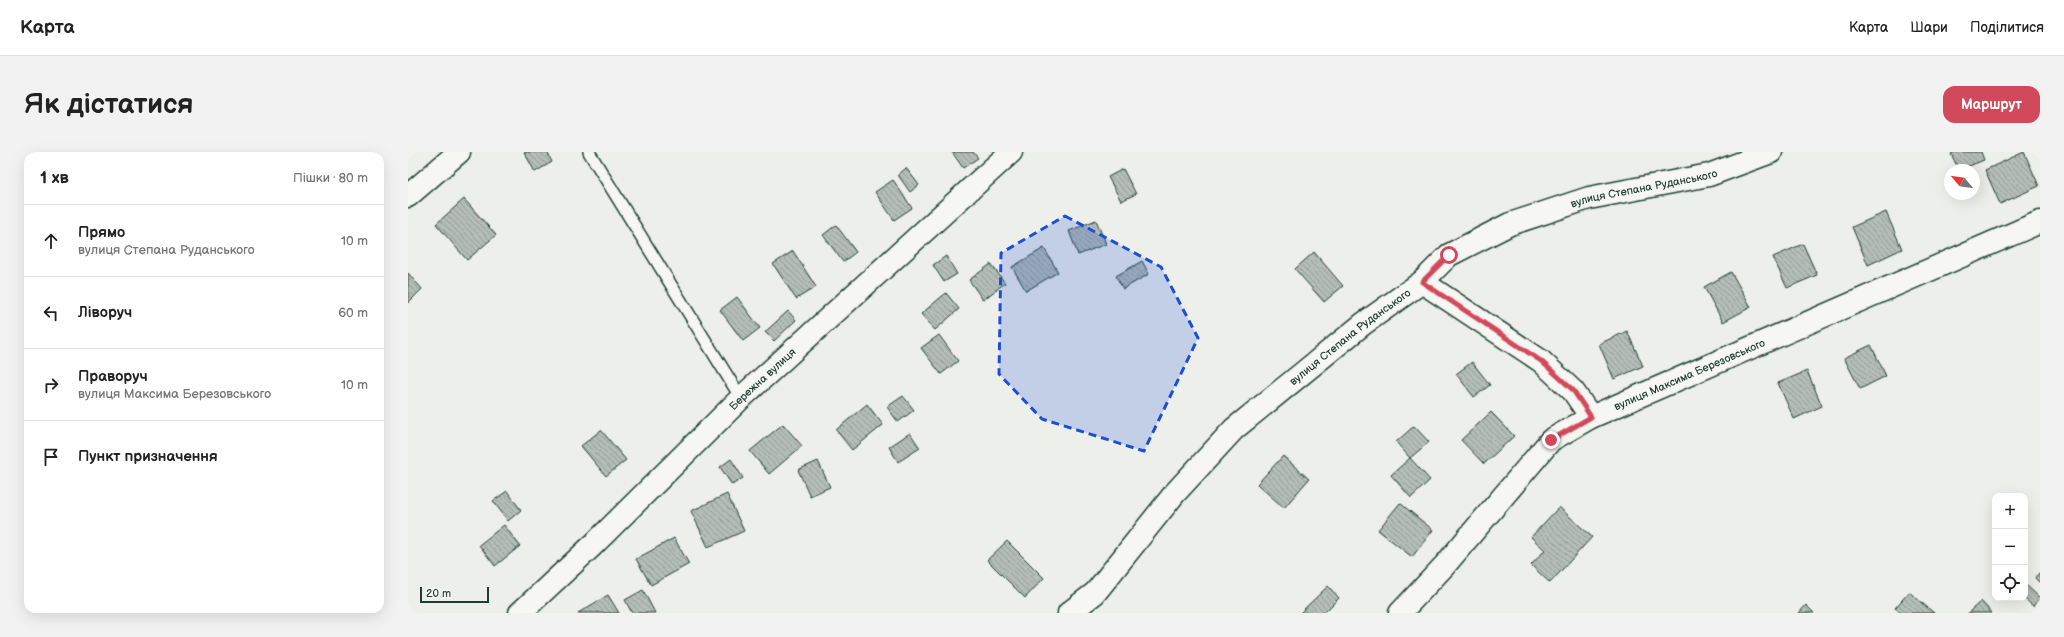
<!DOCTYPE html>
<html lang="uk">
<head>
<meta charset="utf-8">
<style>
  :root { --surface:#fff; --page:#f2f2f2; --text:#222; --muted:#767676; --line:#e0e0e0; --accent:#d1495b }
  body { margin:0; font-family:"Balsamiq Sans",sans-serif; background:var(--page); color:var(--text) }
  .controls { position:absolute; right:12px; bottom:12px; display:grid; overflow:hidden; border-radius:8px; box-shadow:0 4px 16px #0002 }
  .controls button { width:36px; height:36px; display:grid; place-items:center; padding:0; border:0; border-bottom:1px solid var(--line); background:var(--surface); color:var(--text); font:20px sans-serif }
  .compass { position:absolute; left:1536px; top:12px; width:36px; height:36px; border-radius:50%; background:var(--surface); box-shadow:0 4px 16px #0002; rotate:299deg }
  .scale { position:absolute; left:12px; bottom:10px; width:69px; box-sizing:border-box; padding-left:4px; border:2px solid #1f3d34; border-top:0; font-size:11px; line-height:14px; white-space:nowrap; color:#1f3d34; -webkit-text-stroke:3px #f6f6f2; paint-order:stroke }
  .stop { position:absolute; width:12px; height:12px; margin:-9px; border:3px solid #d1495b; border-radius:50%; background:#fff }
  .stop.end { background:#d1495b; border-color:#fff; box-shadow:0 1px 4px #0008 }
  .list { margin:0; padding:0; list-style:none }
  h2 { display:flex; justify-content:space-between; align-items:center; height:52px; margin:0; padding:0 16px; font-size:17px }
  h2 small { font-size:13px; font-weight:400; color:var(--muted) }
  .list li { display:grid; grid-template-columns:26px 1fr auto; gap:12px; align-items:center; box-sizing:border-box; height:72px; padding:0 16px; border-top:1px solid var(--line) }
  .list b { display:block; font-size:15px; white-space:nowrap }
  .list p { margin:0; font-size:13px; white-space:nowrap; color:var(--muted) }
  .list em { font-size:13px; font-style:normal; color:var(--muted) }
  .icon { flex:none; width:22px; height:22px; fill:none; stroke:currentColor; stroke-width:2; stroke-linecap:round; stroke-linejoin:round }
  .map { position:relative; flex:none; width:1632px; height:461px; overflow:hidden; border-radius:12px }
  header { display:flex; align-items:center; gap:24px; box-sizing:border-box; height:56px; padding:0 20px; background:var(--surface); border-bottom:1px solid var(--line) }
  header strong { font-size:19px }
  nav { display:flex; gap:22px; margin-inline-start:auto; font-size:14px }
  .intro { display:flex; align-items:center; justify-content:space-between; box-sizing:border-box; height:96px; padding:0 24px }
  h1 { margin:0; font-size:28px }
  .button { padding:10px 18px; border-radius:12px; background:var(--accent); color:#fff; font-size:14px; font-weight:700 }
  main { display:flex; gap:24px; padding:0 24px }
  aside { flex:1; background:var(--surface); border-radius:12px; box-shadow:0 4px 16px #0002 }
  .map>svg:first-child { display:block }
  .building { fill:url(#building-back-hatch); stroke:#1f3d34 }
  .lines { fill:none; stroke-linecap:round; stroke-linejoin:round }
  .service-casing { stroke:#1f3d34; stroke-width:14 }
  .minor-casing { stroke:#1f3d34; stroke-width:25 }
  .service { stroke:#f6f6f2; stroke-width:11 }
  .minor { stroke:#f6f6f2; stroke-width:22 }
  .route { stroke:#d1495b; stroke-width:5 }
  .marked { fill:#1d4ed8; fill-opacity:0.2; stroke:#1d4ed8; stroke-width:3; stroke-dasharray:8 5; stroke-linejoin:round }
  .labels { text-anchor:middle; stroke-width:4; stroke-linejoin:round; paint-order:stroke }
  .street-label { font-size:11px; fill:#1f3d34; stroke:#f6f6f2 }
</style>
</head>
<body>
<header>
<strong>Карта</strong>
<nav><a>Карта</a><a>Шари</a><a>Поділитися</a></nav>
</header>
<div class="intro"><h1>Як дістатися</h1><a class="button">Маршрут</a></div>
<main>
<aside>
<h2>1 хв<small>Пішки · 80 m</small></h2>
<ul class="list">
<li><svg class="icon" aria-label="ahead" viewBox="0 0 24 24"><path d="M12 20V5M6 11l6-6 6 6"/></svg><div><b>Прямо</b><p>вулиця Степана Руданського</p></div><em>10 m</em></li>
<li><svg class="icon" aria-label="left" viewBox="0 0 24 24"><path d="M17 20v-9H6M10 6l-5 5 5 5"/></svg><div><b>Ліворуч</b></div><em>60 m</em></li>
<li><svg class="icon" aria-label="right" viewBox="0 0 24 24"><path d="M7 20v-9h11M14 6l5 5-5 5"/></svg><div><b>Праворуч</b><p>вулиця Максима Березовського</p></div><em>10 m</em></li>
<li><svg class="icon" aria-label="arrive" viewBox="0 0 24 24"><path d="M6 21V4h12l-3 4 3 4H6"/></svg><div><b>Пункт призначення</b></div></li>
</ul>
</aside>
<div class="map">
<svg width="1632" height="461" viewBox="0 0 1632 461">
  <defs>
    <pattern id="building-back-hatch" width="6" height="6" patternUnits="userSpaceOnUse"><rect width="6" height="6" fill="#b4bdb8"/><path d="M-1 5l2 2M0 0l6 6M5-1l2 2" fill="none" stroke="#929b96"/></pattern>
  </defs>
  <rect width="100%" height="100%" fill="#edefea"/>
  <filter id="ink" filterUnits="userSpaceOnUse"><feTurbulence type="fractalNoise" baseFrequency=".025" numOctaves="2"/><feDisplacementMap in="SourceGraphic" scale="8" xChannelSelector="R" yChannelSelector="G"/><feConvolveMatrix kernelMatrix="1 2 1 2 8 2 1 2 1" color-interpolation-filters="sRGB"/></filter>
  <g filter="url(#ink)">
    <g class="building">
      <polygon points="116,0 139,0 144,10 127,20"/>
      <polygon points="544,0 565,0 570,6 555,16"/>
      <polygon points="1547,0 1573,0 1576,8 1551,18 1543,2"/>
      <polygon points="1616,0 1631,34 1592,52 1577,18"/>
      <polygon points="498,16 511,33 502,40 490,23"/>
      <polygon points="715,17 728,42 713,49 700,25"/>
      <polygon points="485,28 504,56 486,68 467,40"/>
      <polygon points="56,47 88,83 59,108 28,72"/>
      <polygon points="1478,60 1494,97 1460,113 1444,75"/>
      <polygon points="688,68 698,92 670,103 661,79"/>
      <polygon points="428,73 448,100 435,110 415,83"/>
      <polygon points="1395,92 1409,123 1379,136 1365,105"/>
      <polygon points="636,96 650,120 618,139 604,115"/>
      <polygon points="385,99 408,135 388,147 365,112"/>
      <polygon points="906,100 935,134 916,150 887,117"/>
      <polygon points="538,104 549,122 536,130 525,113"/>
      <polygon points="734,109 741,122 715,137 708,124"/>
      <polygon points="583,112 597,131 575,148 561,128"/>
      <polygon points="1323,120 1343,155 1315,170 1296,135"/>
      <polygon points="0,121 14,137 0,151"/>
      <polygon points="538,141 551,157 527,178 513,162"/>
      <polygon points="329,145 352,176 335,189 312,158"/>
      <polygon points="380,159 388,168 366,189 357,180"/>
      <polygon points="1219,179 1235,214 1206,227 1191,192"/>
      <polygon points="531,183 550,209 533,222 513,196"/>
      <polygon points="1463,193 1478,224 1452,237 1436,206"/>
      <polygon points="1064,210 1082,233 1066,245 1048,222"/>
      <polygon points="1399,219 1414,254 1386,267 1370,231"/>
      <polygon points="495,244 506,258 490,270 479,255"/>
      <polygon points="459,252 475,273 444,298 428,278"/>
      <polygon points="1083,260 1106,284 1076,312 1053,288"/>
      <polygon points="375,272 394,294 361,322 342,299"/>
      <polygon points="1006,274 1021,290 1002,306 988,290"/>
      <polygon points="193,278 218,308 198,324 173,294"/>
      <polygon points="502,281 512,296 490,310 481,295"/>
      <polygon points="875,304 901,327 876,356 849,332"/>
      <polygon points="1002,306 1022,328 1003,346 983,323"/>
      <polygon points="323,307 335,326 324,333 312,315"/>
      <polygon points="410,309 422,335 402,344 390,318"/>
      <polygon points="99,339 113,358 100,369 85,349"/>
      <polygon points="319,342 336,379 300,395 283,359"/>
      <polygon points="992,351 1025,378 1004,405 970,378"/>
      <polygon points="1151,355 1184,385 1142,431 1123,413 1137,398 1123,385"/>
      <polygon points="96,373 112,394 87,414 71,393"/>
      <polygon points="266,386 281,412 243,433 228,407"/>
      <polygon points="599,389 636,426 617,446 579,408"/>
      <polygon points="1632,420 1632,431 1627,426"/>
      <polygon points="1617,432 1632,446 1625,454 1616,446"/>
      <polygon points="920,434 931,446 916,461 892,461"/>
      <polygon points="235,438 247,461 224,461 217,448"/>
      <polygon points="1501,440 1526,461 1493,461 1487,456"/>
      <polygon points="200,443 211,461 170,461"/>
      <polygon points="1573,449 1584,461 1560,461"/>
      <polygon points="1398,453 1406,461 1391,461"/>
    </g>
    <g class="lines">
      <defs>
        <polyline id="service" points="181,0 333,246"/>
        <g id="minor">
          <polyline points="0,44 51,0"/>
          <polyline points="1014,130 1133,209 1165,239 1183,265"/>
          <path id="s1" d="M112 461 185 393 333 246 603 0"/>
          <path id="s2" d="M661 461 687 441 767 341 826 277 955 172 1014 130 1041 103 1102 72 1181 46 1301 23 1363 0"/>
          <path id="s3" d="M992 461 1037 413 1143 288 1183 265 1632 70"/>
        </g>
      </defs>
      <use href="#service" class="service-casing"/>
      <use href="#minor" class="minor-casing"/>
      <use href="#service" class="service"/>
      <use href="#minor" class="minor"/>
    </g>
  </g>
  <g class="lines" filter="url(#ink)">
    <polyline class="route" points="1041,103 1014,130 1133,209 1165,238 1183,265 1143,288"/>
  </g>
  <path class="marked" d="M657 64 753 115 790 186 736 299 634 267 591 222 593 101Z"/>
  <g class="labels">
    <g class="street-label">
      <text dy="4" stroke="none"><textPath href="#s2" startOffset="732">вулиця Степана Руданського</textPath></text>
      <text dy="4" stroke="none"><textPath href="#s2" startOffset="396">вулиця Степана Руданського</textPath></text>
      <text dy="4" stroke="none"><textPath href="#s3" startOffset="383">вулиця Максима Березовського</textPath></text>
      <text dy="4" stroke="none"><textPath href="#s1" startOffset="337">Бережна вулиця</textPath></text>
    </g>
  </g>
</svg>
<div class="controls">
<button>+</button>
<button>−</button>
<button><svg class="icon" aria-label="locate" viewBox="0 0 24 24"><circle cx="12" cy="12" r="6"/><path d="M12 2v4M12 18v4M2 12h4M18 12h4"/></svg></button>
</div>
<svg class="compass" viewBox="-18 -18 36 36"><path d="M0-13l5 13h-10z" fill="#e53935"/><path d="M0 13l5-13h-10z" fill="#767676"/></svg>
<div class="scale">20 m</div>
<div class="stop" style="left:1041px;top:103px"></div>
<div class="stop end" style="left:1143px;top:288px"></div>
</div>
</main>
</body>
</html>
